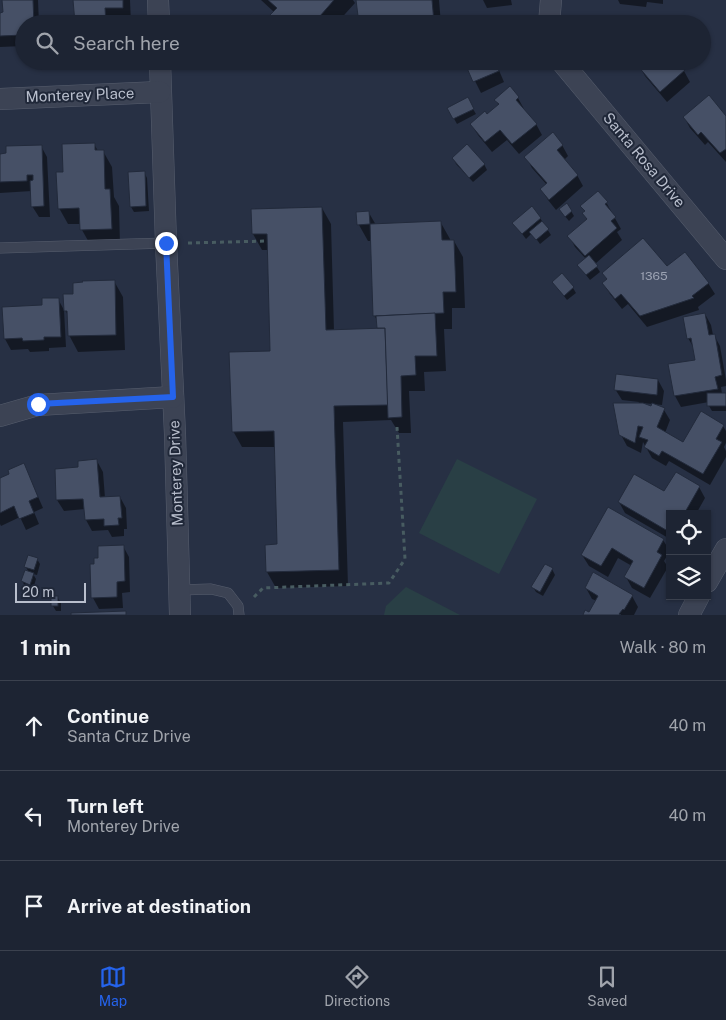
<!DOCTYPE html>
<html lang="en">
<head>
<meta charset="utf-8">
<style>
  :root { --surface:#1d2433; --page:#2a303f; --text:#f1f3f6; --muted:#a0a4ac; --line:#3b414e; --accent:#2563eb }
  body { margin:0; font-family:"Public Sans",sans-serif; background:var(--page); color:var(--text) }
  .controls { position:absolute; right:15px; bottom:15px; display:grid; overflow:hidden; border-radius:0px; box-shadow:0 1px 4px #0004 }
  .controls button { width:45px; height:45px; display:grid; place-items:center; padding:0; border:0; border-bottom:1px solid var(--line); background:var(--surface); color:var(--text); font:25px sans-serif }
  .scale { position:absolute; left:15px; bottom:12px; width:71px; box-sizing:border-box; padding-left:5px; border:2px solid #b9bfcd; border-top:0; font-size:14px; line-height:18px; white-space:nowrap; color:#b9bfcd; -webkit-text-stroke:4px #202839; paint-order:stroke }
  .stop { position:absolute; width:15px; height:15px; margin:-11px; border:4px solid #2563eb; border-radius:50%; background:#fff }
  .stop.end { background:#2563eb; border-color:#fff; box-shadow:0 1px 5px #0008 }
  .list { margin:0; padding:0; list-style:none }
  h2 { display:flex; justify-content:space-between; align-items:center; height:65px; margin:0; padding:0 20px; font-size:21px }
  h2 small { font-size:16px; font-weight:400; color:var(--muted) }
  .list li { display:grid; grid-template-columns:32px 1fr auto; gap:15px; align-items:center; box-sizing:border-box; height:90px; padding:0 20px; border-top:1px solid var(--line) }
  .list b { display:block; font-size:19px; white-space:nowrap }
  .list p { margin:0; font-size:16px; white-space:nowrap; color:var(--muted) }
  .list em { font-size:16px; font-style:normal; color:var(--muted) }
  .icon { flex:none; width:28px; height:28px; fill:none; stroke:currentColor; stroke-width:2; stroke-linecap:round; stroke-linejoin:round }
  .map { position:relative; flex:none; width:726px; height:615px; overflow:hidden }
  .search { position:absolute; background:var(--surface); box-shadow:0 1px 4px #0004; left:15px; right:15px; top:15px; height:55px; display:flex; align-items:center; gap:12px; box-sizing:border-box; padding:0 18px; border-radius:28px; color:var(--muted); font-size:19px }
  .sheet { height:335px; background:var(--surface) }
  nav { display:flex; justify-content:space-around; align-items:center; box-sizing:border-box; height:70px; border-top:1px solid var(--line); background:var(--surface); font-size:14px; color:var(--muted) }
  nav a { display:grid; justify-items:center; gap:2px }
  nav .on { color:var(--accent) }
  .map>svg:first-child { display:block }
  .green { fill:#293f45 }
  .shadow { fill:#0007 }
  .building { fill:#465066; stroke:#222a3b }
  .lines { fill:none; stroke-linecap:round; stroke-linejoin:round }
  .lane-casing { stroke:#575e6e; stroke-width:11 }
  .street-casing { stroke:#575e6e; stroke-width:22 }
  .path { stroke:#485c61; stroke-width:3; stroke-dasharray:4 4; stroke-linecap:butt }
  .lane { stroke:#3c4354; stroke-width:10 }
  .street { stroke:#3c4354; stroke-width:21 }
  .route { stroke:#2563eb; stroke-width:6 }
  .labels { text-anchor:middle; stroke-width:4; stroke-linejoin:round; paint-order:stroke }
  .number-label { font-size:12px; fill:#9ca3b3 }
  .street-label { font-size:15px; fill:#b9bfcd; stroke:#202839 }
</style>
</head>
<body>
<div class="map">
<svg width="726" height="615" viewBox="0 0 726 615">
  <rect width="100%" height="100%" fill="#273044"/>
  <g class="green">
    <polygon points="457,459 537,499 499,574 419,533"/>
    <polygon points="406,587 460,615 384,615 386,606"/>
  </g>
  <g class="shadow">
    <polygon points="4,0 38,0 39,24 24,24 24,46 0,47 0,14 4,14"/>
    <polygon points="75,0 130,0 131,23 76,24"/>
    <polygon points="261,0 353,0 355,3 336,24 267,24 274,12"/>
    <polygon points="357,0 439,0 441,24 360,24"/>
    <polygon points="483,0 511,0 512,5 487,8"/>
    <polygon points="618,0 663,0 663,4 647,2 646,7 620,4"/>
    <polygon points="465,61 495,61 504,82 481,93"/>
    <polygon points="638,61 676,61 684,71 690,82 667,102 645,76 639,65 640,64"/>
    <polygon points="510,88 518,98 524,109 523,110 536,124 542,135 519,154 507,140 492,152 478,135 471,124 487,116 499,105 496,100"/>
    <polygon points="470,104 476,114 457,124 448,108"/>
    <polygon points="684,117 726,118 726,162 708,142 705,145 690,128"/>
    <polygon points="94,144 98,151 103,151 112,167 114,197 119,206 120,245 91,246 82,230 81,224 68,224 59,208 64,173"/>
    <polygon points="562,145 568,156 564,160 577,175 583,186 556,210 548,200 542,190 547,185 532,168 526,157"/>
    <polygon points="41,146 47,157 50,217 39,217 32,206 32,191 0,193 0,155"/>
    <polygon points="453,158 484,164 487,170 473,182 456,164"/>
    <polygon points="144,172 147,178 149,211 134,212 131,207"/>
    <polygon points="606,202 621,229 617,232 622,240 595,264 600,272 590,280 582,270 586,259 575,247 569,236 587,220 584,213"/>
    <polygon points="322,208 331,224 334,331 378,330 378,322 374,315 372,241 368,241 359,225 358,213 369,213 376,225 441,223 450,239 450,241 454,241 463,257 465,308 452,308 452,329 444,329 446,371 424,372 425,391 409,391 411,433 399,433 391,420 343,422 348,586 276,588 267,572 279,546 275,447 242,447 233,431 272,352 269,250 262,250 253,234"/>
    <polygon points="532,208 540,218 551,235 540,244 532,233 526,239 514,223"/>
    <polygon points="571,211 574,216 569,221 563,214"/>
    <polygon points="667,268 708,283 715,294 698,307 699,310 647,327 628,304 622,309 610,294 603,283"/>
    <polygon points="114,281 123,297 125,350 78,352 69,335 69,317 65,310 74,295"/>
    <polygon points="553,282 573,288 576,293 567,300"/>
    <polygon points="58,299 64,310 66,347 49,348 49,351 30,352 28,349 11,350 5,339 4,308 44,306"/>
    <polygon points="705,314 711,325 713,335 714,335 720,346 726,380 726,386 721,387 722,394 726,394 726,411 712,411 709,406 709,402 681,407 675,396 697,361 695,350 688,338"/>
    <polygon points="658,380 664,391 662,405 642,403 642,404 664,410 670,420 665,433 684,443 723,426 726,431 726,443 724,447 726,451 726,457 710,485 669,461 666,466 652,458 643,442 641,453 627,446 621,435 639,402 622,400 615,389"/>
    <polygon points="97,461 103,472 105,498 120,497 126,508 127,529 124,529 124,536 112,537 108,530 92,531 86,520 85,509 64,511 57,500 79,468"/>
    <polygon points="23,465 29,476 43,508 34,512 39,524 26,530 20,517 1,526 0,524 0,479 10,474"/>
    <polygon points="699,487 705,498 696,514 670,514 670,539 625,513 619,502"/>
    <polygon points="608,509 663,540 670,551 664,561 668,567 650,598 632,588 626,577 632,566 618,558 608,577 589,566 582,555"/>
    <polygon points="123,546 129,557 130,592 122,593 123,608 99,609 93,598 91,565 96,565 100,559"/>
    <polygon points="37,559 40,564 37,575 33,574 36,579 33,589 25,586 22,581 29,573 26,567"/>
    <polygon points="552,569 555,575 543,596 536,592 533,587"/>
    <polygon points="586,588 632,596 638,607 634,615 584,615 589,614 597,601 592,599"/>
    <polygon points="58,598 61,603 61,611 56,611 53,606"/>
  </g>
  <g class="building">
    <polygon points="2,0 33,0 34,24 24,24 24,35 0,36 0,13 3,12"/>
    <polygon points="73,0 123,0 123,8 105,8 106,24 56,24 75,23"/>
    <polygon points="268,0 334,0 313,24 267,24 264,21 277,8"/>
    <polygon points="356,0 432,0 434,22 417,24 359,24"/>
    <polygon points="464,61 495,61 499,71 473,82"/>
    <polygon points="640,61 677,61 685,70 660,92 637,65"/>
    <polygon points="510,86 519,97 516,100 537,124 512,144 500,130 485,142 470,124 485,111 487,114 499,104 494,100"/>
    <polygon points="709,95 726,116 726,149 720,153 701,132 698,135 683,117"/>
    <polygon points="468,97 474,109 453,119 447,108"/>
    <polygon points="553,132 563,145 557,150 578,175 549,200 540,189 547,183 524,157"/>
    <polygon points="95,143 95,150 104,150 105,189 110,189 112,229 80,230 79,208 58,209 56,172 63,172 62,144"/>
    <polygon points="467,144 485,164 469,178 452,158"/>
    <polygon points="42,145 44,206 31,207 30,181 33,180 33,175 27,175 27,181 0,182 0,154 6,153 6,146"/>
    <polygon points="145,171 146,206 130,207 128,172"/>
    <polygon points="598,191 608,202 605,204 616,217 611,221 617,228 585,256 567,236 587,219 582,213 585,211 580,206"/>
    <polygon points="567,203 572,211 565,217 559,209"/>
    <polygon points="532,206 541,218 522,234 512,223"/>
    <polygon points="322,207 326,330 385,328 388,405 334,406 339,570 266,572 265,545 277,544 274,431 232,432 229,352 270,351 267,234 252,234 251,209"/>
    <polygon points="369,211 370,224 357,225 356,212"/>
    <polygon points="441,221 442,240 454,240 456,292 443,292 444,313 373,316 370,224"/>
    <polygon points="542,221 549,229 536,240 529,232"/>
    <polygon points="643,238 667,266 685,252 709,283 692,296 694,298 640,316 621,294 615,299 602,283 607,279 602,273"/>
    <polygon points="589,255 598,266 586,275 577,265"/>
    <polygon points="562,273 574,287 564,296 552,282"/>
    <polygon points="115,280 116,335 68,336 67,311 64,311 63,294 73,294 73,283 83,282 82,281"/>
    <polygon points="42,298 59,298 61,337 44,337 44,340 23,341 22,338 4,339 2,307 42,305"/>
    <polygon points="435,313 437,356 415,356 416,375 401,376 402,417 388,418 385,328 377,328 376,316"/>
    <polygon points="705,313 709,335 715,334 722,375 715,377 718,389 674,396 668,364 695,360 691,338 687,339 683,317"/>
    <polygon points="616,374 658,379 657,395 614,390"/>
    <rect x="707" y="393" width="19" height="13"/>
    <polygon points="613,403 643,403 651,406 652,403 665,408 657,427 683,442 701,411 724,425 716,439 722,442 703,474 662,451 659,456 644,447 648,440 639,437 643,427 638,426 635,443 619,435"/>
    <polygon points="97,459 100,497 120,496 122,518 118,518 119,525 104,526 104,519 85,520 83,499 56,500 55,469 78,467 78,461"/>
    <polygon points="24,463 38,497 29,501 34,513 19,519 14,506 0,513 0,478 9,474 8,470"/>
    <polygon points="676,472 700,486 684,514 670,514 670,524 666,530 618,502 634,474 664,491"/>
    <polygon points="608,507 664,539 657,552 662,555 644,588 624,577 633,561 612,548 601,566 581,555"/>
    <polygon points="124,545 125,581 117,582 117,597 91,598 90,564 94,564 94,558 98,558 98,546"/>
    <polygon points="28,555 38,558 34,570 24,567"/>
    <polygon points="545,564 553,568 540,592 531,587"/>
    <polygon points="25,570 34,573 30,585 21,581"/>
    <polygon points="593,572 633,595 624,610 623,609 619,614 621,615 583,615 585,610 589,612 598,596 585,588"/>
    <rect x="51" y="596" width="7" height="10"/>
    <polygon points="126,611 126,615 71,615 71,613"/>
  </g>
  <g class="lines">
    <defs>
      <g id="lane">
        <polyline points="0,248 166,243"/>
        <polyline points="179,590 211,589 228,593 238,606 239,615"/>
      </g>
      <g id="street">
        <polyline points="158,0 159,24"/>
        <polyline points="549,24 551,0"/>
        <polyline points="160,61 166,243 175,434 180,615"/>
        <polyline points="561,61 726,259"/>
        <polyline points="0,99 160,92"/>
        <polyline points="0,416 38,405 173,397"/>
        <polyline points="707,582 726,549"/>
        <polyline points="689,615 699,596"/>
      </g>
    </defs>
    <use href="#lane" class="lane-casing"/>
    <use href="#street" class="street-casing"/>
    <g class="path">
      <polyline points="188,243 267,241"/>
      <polyline points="254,597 263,588 389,583 405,559 397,427"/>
    </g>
    <use href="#lane" class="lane"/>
    <use href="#street" class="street"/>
  </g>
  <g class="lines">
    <polyline class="route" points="38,404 173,397 166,243"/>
  </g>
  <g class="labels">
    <g class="number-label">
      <text x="654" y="280">1365</text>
    </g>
    <g class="street-label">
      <text transform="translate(80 95) rotate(-2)" y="5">Monterey Place</text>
      <text transform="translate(644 160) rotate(50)" y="5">Santa Rosa Drive</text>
      <text transform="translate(176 473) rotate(-92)" y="5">Monterey Drive</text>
    </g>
  </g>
</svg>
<div class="controls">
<button><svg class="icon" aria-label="locate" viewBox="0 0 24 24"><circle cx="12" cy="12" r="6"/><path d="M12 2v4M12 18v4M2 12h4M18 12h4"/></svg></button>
<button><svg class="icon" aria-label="layers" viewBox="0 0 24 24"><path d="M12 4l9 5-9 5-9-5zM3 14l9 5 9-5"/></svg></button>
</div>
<div class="scale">20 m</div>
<div class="stop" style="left:38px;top:404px"></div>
<div class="stop end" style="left:166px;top:243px"></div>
<div class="search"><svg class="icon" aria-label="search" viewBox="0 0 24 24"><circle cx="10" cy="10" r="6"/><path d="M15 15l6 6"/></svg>Search here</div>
</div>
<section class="sheet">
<h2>1 min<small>Walk · 80 m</small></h2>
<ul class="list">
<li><svg class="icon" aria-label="ahead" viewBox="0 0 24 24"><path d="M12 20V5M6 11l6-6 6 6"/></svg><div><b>Continue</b><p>Santa Cruz Drive</p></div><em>40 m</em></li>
<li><svg class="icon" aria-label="left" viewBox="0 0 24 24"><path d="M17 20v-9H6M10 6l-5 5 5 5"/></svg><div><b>Turn left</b><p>Monterey Drive</p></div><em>40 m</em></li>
<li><svg class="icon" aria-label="arrive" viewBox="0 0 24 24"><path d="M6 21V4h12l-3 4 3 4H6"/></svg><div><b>Arrive at destination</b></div></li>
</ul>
</section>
<nav>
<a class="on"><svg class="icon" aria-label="map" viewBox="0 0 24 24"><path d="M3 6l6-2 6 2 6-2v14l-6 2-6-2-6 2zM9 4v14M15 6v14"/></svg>Map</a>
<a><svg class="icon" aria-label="directions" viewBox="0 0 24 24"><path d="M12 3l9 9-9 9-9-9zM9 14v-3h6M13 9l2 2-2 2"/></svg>Directions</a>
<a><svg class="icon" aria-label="saved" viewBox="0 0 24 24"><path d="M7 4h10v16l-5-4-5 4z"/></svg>Saved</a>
</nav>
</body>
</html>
